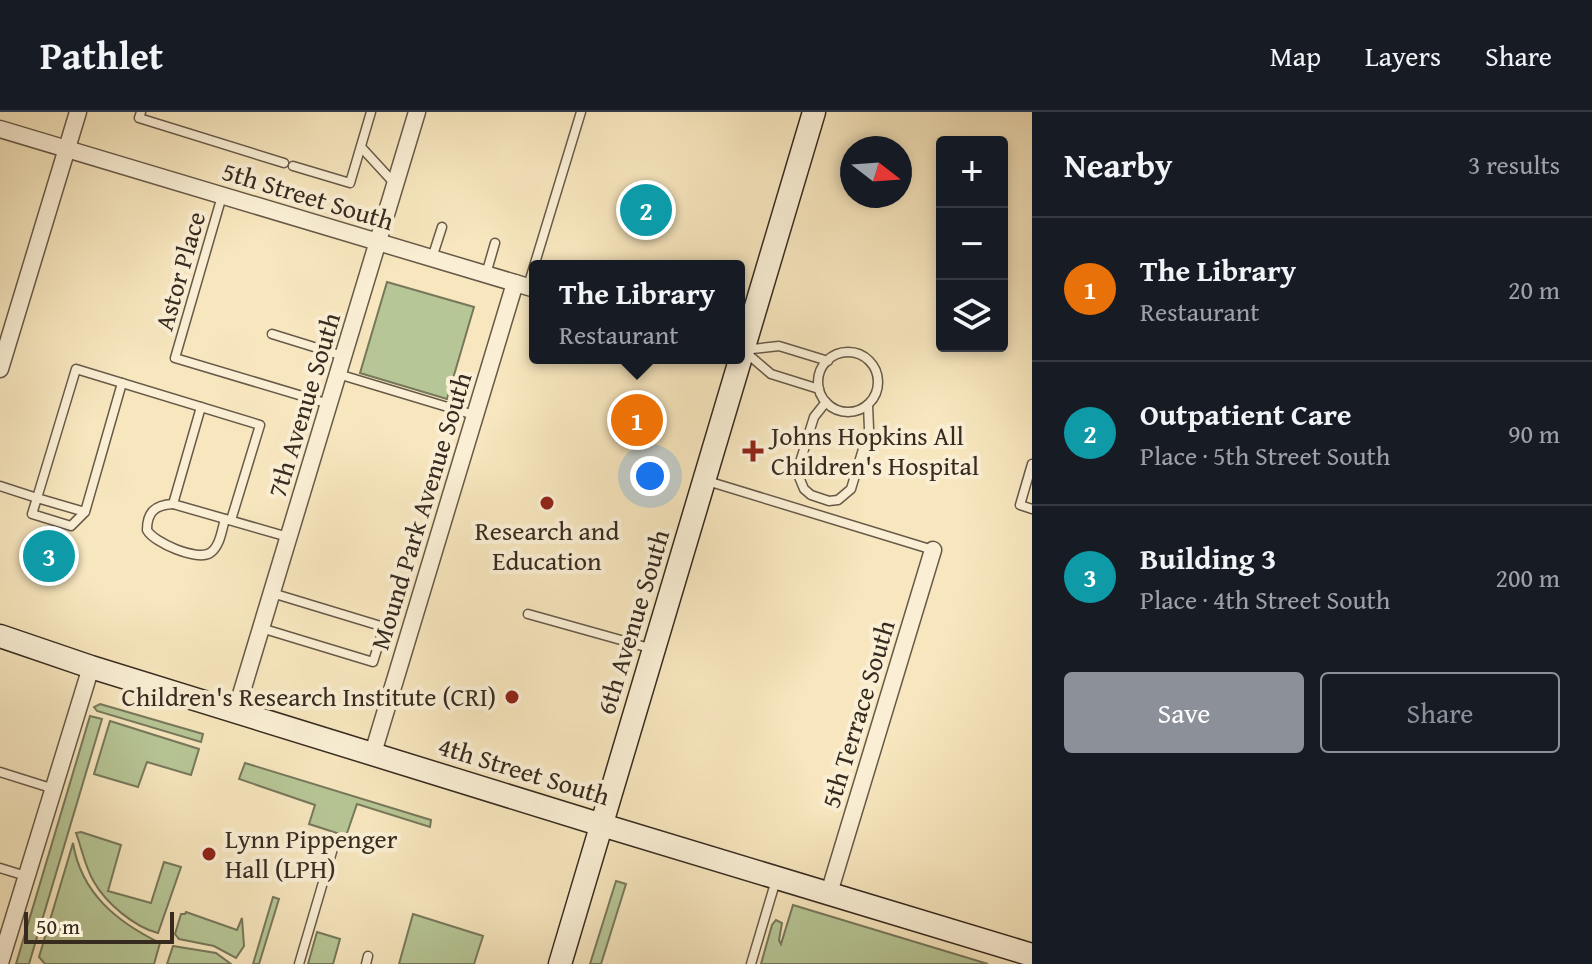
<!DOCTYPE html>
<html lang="en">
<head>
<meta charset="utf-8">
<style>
  :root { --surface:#171b24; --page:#242831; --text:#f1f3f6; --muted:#9ea1a6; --line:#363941; --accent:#8c9099 }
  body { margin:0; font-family:"Gentium Book Plus",serif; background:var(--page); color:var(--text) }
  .controls { position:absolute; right:24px; top:24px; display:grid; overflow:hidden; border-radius:8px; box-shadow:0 4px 12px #0003 }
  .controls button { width:72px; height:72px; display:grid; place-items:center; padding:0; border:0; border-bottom:2px solid var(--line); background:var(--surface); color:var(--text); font:40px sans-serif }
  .compass { position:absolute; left:840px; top:24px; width:72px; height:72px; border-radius:50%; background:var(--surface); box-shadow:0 4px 12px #0003; rotate:107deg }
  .scale { position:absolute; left:24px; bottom:20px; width:150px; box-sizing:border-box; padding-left:8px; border:4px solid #372b20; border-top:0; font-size:22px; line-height:28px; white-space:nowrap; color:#372b20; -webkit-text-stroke:6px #faefd5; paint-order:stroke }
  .you { position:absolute; left:650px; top:364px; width:28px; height:28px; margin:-20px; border:6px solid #fff; border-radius:50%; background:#1a73e8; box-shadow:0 0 0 12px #1a73e833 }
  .badge { display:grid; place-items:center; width:52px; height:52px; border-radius:50%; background:var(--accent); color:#fff; font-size:26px; font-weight:700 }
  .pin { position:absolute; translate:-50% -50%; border:4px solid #fff; box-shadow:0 2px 8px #0006 }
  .popup { position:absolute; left:529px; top:148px; width:216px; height:104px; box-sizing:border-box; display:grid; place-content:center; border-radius:8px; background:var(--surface); filter:drop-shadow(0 2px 6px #0005); font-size:26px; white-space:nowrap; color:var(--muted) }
  .popup b { font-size:30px; color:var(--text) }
  .popup::after { content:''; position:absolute; left:50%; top:100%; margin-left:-16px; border:16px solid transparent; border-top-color:var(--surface) }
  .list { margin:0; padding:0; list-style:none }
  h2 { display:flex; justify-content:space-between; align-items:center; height:104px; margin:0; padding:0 32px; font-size:34px }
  h2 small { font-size:26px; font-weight:400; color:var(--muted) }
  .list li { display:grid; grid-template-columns:52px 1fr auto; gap:24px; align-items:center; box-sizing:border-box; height:144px; padding:0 32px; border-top:2px solid var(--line) }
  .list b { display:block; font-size:30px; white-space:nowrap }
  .list p { margin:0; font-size:26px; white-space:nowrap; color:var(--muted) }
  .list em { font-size:26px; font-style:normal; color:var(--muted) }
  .actions { display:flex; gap:16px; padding:24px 32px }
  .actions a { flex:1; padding:18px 0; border:2px solid var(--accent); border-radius:8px; text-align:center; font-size:28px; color:var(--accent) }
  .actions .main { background:var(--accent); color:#fff }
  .icon { flex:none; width:44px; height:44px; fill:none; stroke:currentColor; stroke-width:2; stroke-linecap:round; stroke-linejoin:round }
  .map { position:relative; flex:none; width:1032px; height:852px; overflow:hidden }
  header { display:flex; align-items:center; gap:48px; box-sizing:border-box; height:112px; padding:0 40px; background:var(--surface); border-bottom:2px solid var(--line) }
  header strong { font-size:38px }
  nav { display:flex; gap:44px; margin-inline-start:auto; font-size:28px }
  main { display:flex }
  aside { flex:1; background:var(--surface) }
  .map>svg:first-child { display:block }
  .green { fill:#b7c696; stroke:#77785b; stroke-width:2 }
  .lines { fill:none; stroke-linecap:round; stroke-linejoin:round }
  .lane-casing { stroke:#675a48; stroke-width:11 }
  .street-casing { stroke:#675a48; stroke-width:19 }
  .secondary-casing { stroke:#372b20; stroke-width:25 }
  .lane { stroke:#faefd5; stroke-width:8 }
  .street { stroke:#faefd5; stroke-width:16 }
  .secondary { stroke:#faefd5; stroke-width:22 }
  .poi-dot { fill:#8f2418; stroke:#faefd5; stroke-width:3 }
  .labels { text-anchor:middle; stroke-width:8; stroke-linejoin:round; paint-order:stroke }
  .street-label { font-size:26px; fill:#372b20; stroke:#faefd5 }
  .poi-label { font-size:26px; fill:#372b20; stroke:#faefd5; text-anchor:start }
</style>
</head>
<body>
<header>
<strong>Pathlet</strong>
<nav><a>Map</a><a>Layers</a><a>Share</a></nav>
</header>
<main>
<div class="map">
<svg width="1032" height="852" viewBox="0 0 1032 852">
  <rect width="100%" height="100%" fill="#f7e6be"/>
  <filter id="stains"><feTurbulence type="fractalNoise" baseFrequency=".0025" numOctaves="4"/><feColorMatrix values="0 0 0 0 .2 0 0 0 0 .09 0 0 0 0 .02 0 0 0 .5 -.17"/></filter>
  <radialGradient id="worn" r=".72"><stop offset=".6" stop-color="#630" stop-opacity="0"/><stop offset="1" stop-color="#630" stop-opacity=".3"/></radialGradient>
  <g class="green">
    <polygon points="387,170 474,195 447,287 360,261"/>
    <polygon points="100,592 203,622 201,630 97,599 94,595"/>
    <polygon points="90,604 102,607 29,852 16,852"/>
    <polygon points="110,609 199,637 191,663 147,650 138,675 94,662"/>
    <polygon points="245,651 431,708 430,715 357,692 346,724 309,712 315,693 239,667"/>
    <path d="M81 720 121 733 108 779 151 791 164 750 181 755 158 821C134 815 106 791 94 770 85 755 82 737 76 721Z"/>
    <path d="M73 731C81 781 117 810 160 831L154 852H45L39 845Z"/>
    <polygon points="616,769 626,772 601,852 590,852"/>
    <polygon points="273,785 279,787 259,852 253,852"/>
    <polygon points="793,793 988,852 761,852 772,813 776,808 782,811 779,828 781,832"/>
    <polygon points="186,800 237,818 242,806 244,834 236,846 214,834 179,827 175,822 181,802 185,802"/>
    <polygon points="413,802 483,824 474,852 399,852"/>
    <polygon points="317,820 340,827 333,852 308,852"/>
    <polygon points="173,834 216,841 231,852 167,852"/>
  </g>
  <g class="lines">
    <defs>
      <g id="lane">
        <polyline points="141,0 139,6 284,51"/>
        <polyline points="361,35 395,72"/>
        <polyline points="293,54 350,71 371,0"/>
        <polyline points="222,84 175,246 329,292"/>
        <polyline points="432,146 442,115"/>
        <polyline points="486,162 495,131"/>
        <polyline points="528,174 581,0"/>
        <polyline points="272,222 343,244"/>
        <circle cx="848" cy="270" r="30"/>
        <polyline points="338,262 474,303"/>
        <polyline points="819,277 771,262 743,238 779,234 828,249"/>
        <polyline points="826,290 814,305 797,360 804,377 811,383 829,389 838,388 851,377 869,317 868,293"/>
        <polyline points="201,295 173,392 288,425"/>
        <polyline points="1032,352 1020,393 1032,397"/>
        <polyline points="704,368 933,438"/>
        <polyline points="0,374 37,386 76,257 260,313 231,408"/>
        <path d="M173 392C155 393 147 400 147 418 154 431 197 449 210 441 220 435 222 417 225 407"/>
        <polyline points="85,400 71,414 32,402 37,386 85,400 122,271"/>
        <polyline points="528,502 653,537"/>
        <polyline points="261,516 373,550 384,515 272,481"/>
        <polyline points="0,660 54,677"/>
        <polyline points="0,756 26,764"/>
        <polyline points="299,852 334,733"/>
        <polyline points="366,852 368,844"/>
        <polyline points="751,852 776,768"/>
      </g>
      <g id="street">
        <polyline points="0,17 535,177"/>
        <polyline points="0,257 78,0"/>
        <polyline points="236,599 417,0"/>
        <polyline points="373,641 515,171"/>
        <polyline points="829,781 933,438"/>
        <polyline points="0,851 91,555"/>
      </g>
      <g id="secondary">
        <polyline points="0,524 91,555 602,713 1032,843"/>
        <polyline points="560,852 814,0"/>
      </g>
    </defs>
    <use href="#lane" class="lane-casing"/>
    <use href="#street" class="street-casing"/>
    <use href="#secondary" class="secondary-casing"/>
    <use href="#lane" class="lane"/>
    <use href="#street" class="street"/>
    <use href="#secondary" class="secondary"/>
  </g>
  <g class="poi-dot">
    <path d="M749 327h8v8h8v8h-8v8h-8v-8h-8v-8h8z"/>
    <circle cx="547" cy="391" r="8"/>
    <circle cx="512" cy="585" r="8"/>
    <circle cx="209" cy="742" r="8"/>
  </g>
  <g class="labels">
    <g class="street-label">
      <text transform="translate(308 84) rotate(17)" y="9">5th Street South</text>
      <text transform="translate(180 159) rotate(-74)" y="9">Astor Place</text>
      <text transform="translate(304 293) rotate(-73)" y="9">7th Avenue South</text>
      <text transform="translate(421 399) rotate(-73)" y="9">Mound Park Avenue South</text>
      <text transform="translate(633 510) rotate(-73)" y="9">6th Avenue South</text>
      <text transform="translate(858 602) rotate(-73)" y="9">5th Terrace South</text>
      <text transform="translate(524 659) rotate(17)" y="9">4th Street South</text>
    </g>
    <g class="poi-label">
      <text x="771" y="333">Johns Hopkins All<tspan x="771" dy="30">Children's Hospital</tspan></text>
      <text x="547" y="428" text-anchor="middle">Research and<tspan x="547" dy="30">Education</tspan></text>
      <text x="496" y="594" text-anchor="end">Children's Research Institute (CRI)</text>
      <text x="225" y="736">Lynn Pippenger<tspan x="225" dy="30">Hall (LPH)</tspan></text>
    </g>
  </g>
  <rect width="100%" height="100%" filter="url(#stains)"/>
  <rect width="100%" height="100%" fill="url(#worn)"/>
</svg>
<div class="controls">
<button>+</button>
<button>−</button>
<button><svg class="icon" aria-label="layers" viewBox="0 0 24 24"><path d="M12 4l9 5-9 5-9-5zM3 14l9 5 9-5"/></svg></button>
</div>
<svg class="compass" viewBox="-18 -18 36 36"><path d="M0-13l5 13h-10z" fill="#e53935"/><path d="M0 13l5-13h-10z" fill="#9ea1a6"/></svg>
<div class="scale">50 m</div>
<div class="you"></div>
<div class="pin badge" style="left:637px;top:308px;background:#e8710a">1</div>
<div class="popup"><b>The Library</b>Restaurant</div>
<div class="pin badge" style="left:646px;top:98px;background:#0f9aa8">2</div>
<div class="pin badge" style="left:49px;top:444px;background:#0f9aa8">3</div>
</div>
<aside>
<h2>Nearby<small>3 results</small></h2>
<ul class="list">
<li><span class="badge" style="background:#e8710a">1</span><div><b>The Library</b><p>Restaurant</p></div><em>20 m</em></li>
<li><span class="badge" style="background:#0f9aa8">2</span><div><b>Outpatient Care</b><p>Place · 5th Street South</p></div><em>90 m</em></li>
<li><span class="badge" style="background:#0f9aa8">3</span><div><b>Building 3</b><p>Place · 4th Street South</p></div><em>200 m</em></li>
</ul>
<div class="actions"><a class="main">Save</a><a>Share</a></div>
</aside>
</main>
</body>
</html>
